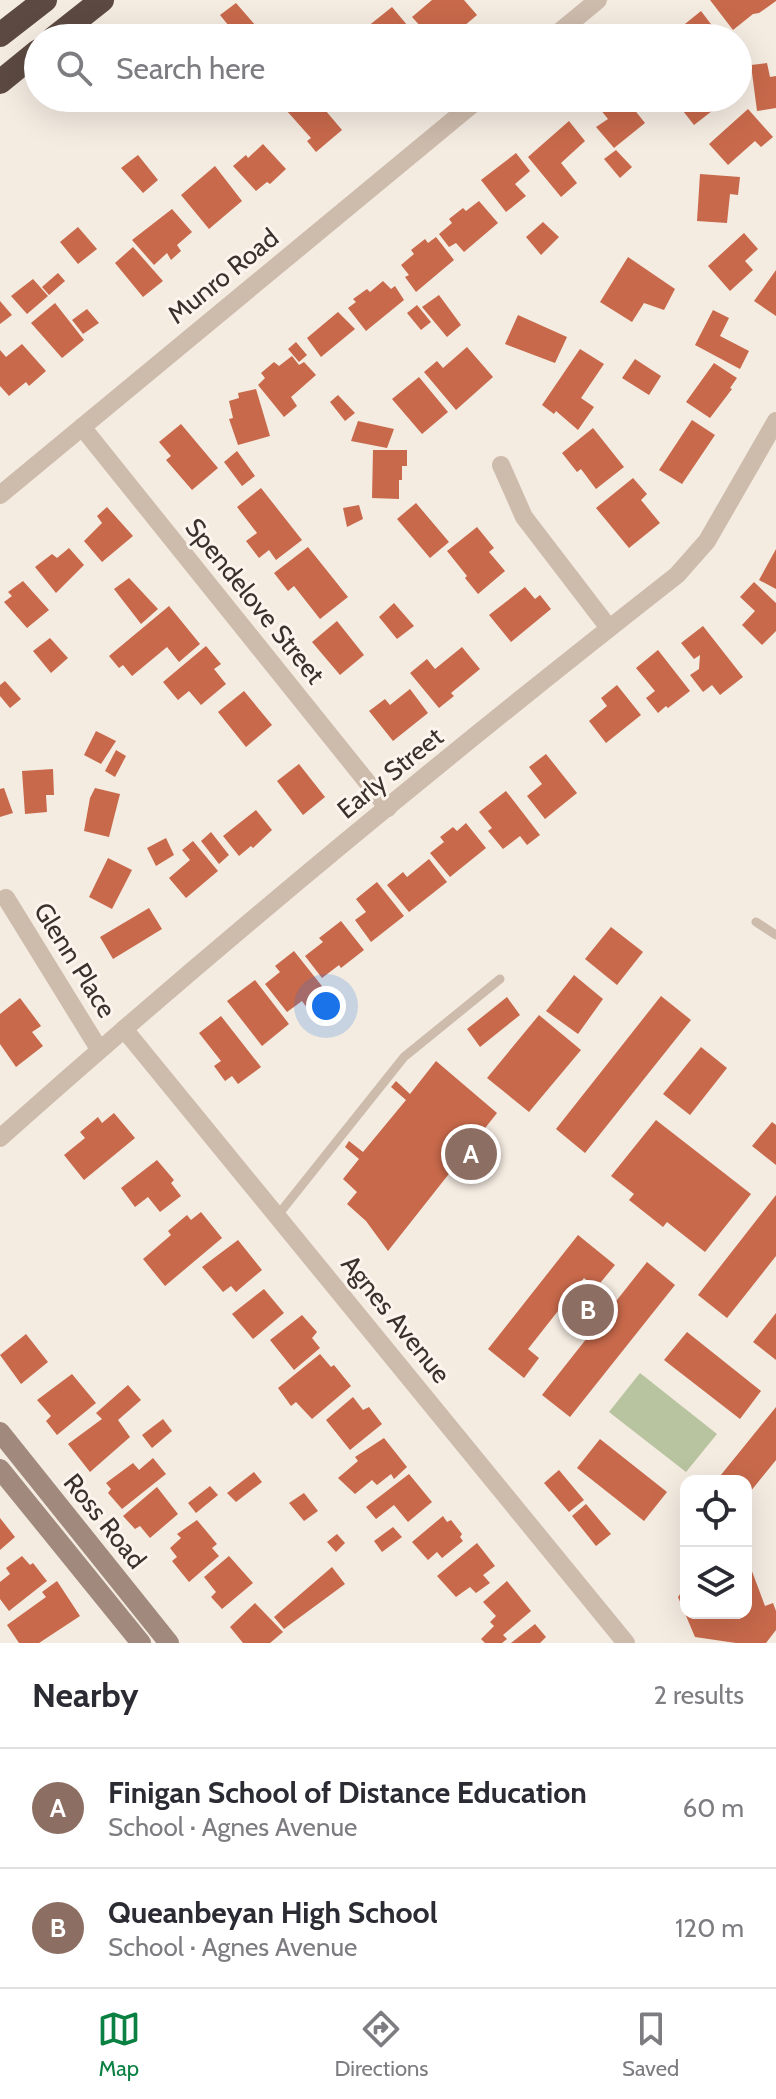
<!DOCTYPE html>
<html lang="en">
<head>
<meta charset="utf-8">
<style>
  :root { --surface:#fff; --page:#f2f2f3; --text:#2b2b33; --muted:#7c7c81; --line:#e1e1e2; --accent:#0b8043 }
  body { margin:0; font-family:Cabin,sans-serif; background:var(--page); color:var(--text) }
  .controls { position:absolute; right:24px; bottom:24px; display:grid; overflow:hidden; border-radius:16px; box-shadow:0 8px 32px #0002 }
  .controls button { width:72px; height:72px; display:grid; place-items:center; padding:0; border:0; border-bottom:2px solid var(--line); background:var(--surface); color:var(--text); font:40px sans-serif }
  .you { position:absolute; left:326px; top:1006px; width:28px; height:28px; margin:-20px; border:6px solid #fff; border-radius:50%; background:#1a73e8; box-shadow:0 0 0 12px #1a73e833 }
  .badge { display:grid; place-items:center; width:52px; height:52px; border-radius:50%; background:var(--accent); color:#fff; font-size:26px; font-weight:700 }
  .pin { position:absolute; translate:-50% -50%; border:4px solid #fff; box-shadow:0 2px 8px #0006 }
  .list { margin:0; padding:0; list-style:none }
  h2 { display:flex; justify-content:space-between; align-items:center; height:104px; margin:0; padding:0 32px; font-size:34px }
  h2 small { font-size:26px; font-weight:400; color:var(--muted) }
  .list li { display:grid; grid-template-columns:52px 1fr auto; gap:24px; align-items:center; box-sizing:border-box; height:120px; padding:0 32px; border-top:2px solid var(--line) }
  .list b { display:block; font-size:30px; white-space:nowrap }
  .list p { margin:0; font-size:26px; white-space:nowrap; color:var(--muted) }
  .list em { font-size:26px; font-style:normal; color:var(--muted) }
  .icon { flex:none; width:44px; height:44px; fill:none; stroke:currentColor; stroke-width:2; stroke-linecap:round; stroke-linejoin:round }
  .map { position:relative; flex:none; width:776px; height:1643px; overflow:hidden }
  .search { position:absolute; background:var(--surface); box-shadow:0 8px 32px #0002; left:24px; right:24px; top:24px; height:88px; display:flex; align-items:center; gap:20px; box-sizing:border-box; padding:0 28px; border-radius:44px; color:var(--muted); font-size:30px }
  .sheet { height:344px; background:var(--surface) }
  nav { display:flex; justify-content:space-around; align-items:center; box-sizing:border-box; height:112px; border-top:2px solid var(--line); background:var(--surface); font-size:22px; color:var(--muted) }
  nav a { display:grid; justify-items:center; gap:4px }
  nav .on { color:var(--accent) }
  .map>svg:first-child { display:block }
  .green { fill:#b8c4a0 }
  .building { fill:#c8694b }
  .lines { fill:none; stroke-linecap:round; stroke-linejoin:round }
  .lane { stroke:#cdbbac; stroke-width:9 }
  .street { stroke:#cdbbac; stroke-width:18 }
  .secondary { stroke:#a18a7d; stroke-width:20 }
  .highway { stroke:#5c4a42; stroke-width:24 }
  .labels { text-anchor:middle; stroke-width:6; stroke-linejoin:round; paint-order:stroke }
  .street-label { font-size:26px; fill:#3b302b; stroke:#fbf5ee }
</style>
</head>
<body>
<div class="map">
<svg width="776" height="1643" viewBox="0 0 776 1643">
  <rect width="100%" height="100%" fill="#f4ebe1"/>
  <polygon class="green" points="640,1373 717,1434 686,1472 609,1412"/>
  <g class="building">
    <polygon points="432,0 464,0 477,15 450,38 431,38 412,17"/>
    <polygon points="710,0 776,0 776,1 759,13 753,14 733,30"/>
    <polygon points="236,3 263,34 258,38 235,38 237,36 220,15"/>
    <polygon points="392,7 418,38 376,38 367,27"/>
    <polygon points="701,11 717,32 711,38 660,38 677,24 680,28"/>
    <polygon points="767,63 770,77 776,76 776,108 757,111 751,65"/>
    <polygon points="243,98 267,98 270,101 255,112"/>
    <polygon points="282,98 315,98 342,130 316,152 307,141 311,138 278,101"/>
    <polygon points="605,98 625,98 645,123 614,148 596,127 608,119 596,104"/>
    <polygon points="632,98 655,98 641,109"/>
    <polygon points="681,98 702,98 712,111 694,125 676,102"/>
    <polygon points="748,109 773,137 761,147 755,141 728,165 709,144"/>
    <polygon points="569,121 585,141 561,163 577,183 561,197 528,157"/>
    <polygon points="263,144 286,169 270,184 267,182 256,191 233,166 246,155 248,158"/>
    <polygon points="616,150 632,167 620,178 604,159"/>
    <polygon points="516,153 530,171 515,184 526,196 506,212 481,180"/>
    <polygon points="138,155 158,180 143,193 121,168"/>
    <polygon points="215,166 242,201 209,229 181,195"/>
    <polygon points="700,174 740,177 738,195 730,194 727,223 697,221"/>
    <polygon points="479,201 498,223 464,252 456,243 449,247 439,234 452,223 449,219 463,208 466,211"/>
    <polygon points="172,209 192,232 177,245 181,251 171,260 167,253 154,265 132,240"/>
    <polygon points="543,222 559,237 541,255 526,237"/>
    <polygon points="78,227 97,249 78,264 60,242"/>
    <polygon points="744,233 758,249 745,261 753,270 730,291 708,266"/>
    <polygon points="436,237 454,260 416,292 405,277 409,275 401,265 414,254 411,250 425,239 428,243"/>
    <polygon points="133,247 163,281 143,297 115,263"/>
    <polygon points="628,257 675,289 664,310 644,303 632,322 600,302"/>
    <polygon points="776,270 776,316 754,301"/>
    <polygon points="58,273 65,281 49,295 42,287"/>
    <polygon points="33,279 48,296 27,314 11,296"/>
    <polygon points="383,281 391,289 395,286 404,300 366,331 348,308 356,302 353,299 367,289 370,292"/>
    <polygon points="439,295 461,325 447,337 422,307"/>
    <polygon points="0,301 12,315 0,324"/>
    <polygon points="55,303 84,340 62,358 31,323"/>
    <polygon points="417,305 431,322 421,330 407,313"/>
    <polygon points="87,309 99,323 83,334 72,320"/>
    <polygon points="713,310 729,318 720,336 749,351 740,369 695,345"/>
    <polygon points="338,312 355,329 321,357 307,338"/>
    <polygon points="518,315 567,337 555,363 505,344"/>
    <polygon points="296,342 307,355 299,362 288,349"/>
    <polygon points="22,344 46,371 29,386 26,382 9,396 0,386 0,350 6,357"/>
    <polygon points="467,347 493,377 456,410 424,372 437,361 443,368"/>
    <polygon points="580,349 604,364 581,398 594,407 578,430 556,411 554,414 542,405"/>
    <polygon points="292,356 299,365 304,362 316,375 291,397 297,406 284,417 258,385 265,378 261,373 274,362 279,366"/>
    <polygon points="635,359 661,376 649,395 622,378"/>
    <polygon points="714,363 737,378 730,388 732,389 710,418 686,402"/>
    <polygon points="419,377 448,412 422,434 392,399"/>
    <polygon points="256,389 270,436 238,445 229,419 233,418 229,401 239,398 238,393"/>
    <polygon points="338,395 355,413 345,421 330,402"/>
    <polygon points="692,420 715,435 682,484 659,470"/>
    <polygon points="358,421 394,429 387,448 351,441"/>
    <polygon points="181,424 218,468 192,490 166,460 171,456 159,442"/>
    <polygon points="593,428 624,467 596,489 581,469 577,472 562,453"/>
    <polygon points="373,450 407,450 407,466 402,466 402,480 399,480 399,499 372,498"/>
    <polygon points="237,451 255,476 242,486 224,462"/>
    <polygon points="633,478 647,494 641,500 660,523 629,548 596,508"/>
    <polygon points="261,488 302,540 276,560 269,550 259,558 246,541 257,533 237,507"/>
    <polygon points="416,503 449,542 430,558 397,519"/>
    <polygon points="359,505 363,519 347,527 343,508"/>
    <polygon points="107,507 133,536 102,562 84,541 102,523 97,516"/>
    <polygon points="477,527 494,548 489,552 505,571 478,594 465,578 467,576 447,551"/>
    <polygon points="308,547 348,597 320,619 294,586 288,591 274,573"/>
    <polygon points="69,548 84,565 56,593 35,567 52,554 57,558"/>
    <polygon points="776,549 776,589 759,580"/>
    <polygon points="129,578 158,609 141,624 114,589"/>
    <polygon points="23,581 49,610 27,628 4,602 12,596 8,592"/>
    <polygon points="754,582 776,603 776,631 762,645 742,625 755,611 740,597"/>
    <polygon points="525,587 535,599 540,595 551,609 511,642 489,615"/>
    <polygon points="394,603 414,626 397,639 379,617"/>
    <polygon points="169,606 200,644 179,662 167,647 132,676 123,665 119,668 109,656"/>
    <polygon points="337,621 364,655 340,675 312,642"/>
    <polygon points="703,626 743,677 720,695 712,685 703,692 690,675 699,669 700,655 694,659 681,643"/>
    <polygon points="50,638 68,658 51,673 33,651"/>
    <polygon points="206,646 221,664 214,669 226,684 201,705 189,691 178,700 163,682"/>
    <polygon points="462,647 480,669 451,693 454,696 439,708 410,673 427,659 435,669"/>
    <polygon points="658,650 690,691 668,708 666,706 658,713 646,698 655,691 636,668"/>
    <polygon points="5,681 21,699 10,708 0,696 0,685"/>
    <polygon points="617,685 641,715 606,743 589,721 607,706 601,698"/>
    <polygon points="410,689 428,713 393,741 369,711 385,699 390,705"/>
    <polygon points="244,691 272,725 246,747 218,712"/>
    <polygon points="96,731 116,741 101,764 84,755"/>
    <polygon points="116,750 126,756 115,777 105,771"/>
    <polygon points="546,754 577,793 545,819 527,796 542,784 529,767"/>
    <polygon points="299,764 325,797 303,815 277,781"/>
    <polygon points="53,769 54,795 46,795 47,812 25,814 22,771"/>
    <polygon points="4,788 13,813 0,817 0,789"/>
    <polygon points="95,788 120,794 109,837 84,831 90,798"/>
    <polygon points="506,791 540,835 527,845 520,836 503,849 488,831 492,828 479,812"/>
    <polygon points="256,810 272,830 253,848 251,846 239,856 223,836"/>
    <polygon points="466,823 486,848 450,877 430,853 444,842 440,837 453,827 457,831"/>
    <polygon points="211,832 229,855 219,864 201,841"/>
    <polygon points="166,838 174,855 156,866 147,848"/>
    <polygon points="193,841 218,871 186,898 169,878 190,860 182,850"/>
    <polygon points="108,858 132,870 112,909 89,897"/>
    <polygon points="429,859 447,882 409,912 387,885 403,872 407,877"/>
    <polygon points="377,882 404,916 371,942 355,920 366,912 356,899"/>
    <polygon points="149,908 162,929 113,959 100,937"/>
    <polygon points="341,921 364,950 341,968 339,965 322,978 305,956 323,942 319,938"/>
    <polygon points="611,927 643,952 617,985 585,959"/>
    <polygon points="294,951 333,1000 313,1016 302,1001 287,1012 265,984 280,972 275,966"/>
    <polygon points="574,975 603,999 578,1034 546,1011"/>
    <polygon points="255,980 289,1024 262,1046 227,1001"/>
    <polygon points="661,996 691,1020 585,1153 556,1129"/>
    <polygon points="507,997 520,1015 480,1047 467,1029"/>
    <polygon points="20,998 41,1026 32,1032 43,1046 16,1067 0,1044 0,1014"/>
    <polygon points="539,1015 581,1050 529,1112 487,1078"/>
    <polygon points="221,1016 261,1067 238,1084 232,1076 225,1081 214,1066 221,1061 199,1033"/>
    <polygon points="701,1047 727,1068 690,1115 663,1094"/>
    <polygon points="436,1061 497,1113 388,1251 366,1221 347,1204 357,1192 343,1179 359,1159 345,1147 349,1141 363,1152 406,1100 391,1087 396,1081 410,1094"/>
    <polygon points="114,1113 135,1138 84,1180 64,1155 85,1138 80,1132 98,1117 102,1123"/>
    <polygon points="656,1120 751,1194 705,1252 667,1222 663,1227 629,1200 634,1194 611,1176"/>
    <polygon points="772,1122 776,1125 776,1165 752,1146"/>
    <polygon points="157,1160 174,1180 171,1183 181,1196 160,1212 148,1197 135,1207 121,1188"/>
    <polygon points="776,1195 776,1256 727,1318 698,1295"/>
    <polygon points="201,1212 222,1238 165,1286 143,1259 171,1235 168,1231 187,1215 191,1220"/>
    <polygon points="578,1235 615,1265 596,1288 584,1278 528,1349 539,1358 524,1378 488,1349"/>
    <polygon points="238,1240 262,1270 236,1292 231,1286 223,1292 202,1267"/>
    <polygon points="647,1262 675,1285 570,1417 542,1395"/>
    <polygon points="264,1289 284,1313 253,1339 232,1314"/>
    <polygon points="776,1313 776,1360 753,1342"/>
    <polygon points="302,1315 317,1332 312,1338 320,1348 294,1370 270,1340"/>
    <polygon points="687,1332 761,1391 740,1419 664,1360"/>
    <polygon points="26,1334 48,1362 21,1384 0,1355"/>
    <polygon points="320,1354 331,1367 334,1365 351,1386 312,1419 296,1402 291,1406 278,1388"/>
    <polygon points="72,1374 96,1403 57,1435 46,1421 51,1416 37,1400"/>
    <polygon points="128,1385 141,1400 118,1420 130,1437 90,1472 68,1444 102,1419 96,1413"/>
    <polygon points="353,1397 363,1410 369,1407 382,1424 350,1450 326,1420"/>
    <polygon points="776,1407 776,1460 746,1497 746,1481 716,1481"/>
    <polygon points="163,1419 172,1431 152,1448 142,1435"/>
    <polygon points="384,1438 407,1467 394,1479 391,1474 377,1485 372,1480 355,1494 338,1478 358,1461 355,1457"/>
    <polygon points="600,1439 667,1492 644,1521 577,1468"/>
    <polygon points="153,1458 166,1474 122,1509 108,1493 111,1489 106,1483 133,1463 139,1470"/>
    <polygon points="559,1470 584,1500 569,1512 544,1483"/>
    <polygon points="254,1472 262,1482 236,1502 227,1493"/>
    <polygon points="409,1474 432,1502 408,1522 394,1505 376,1519 366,1507"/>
    <polygon points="210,1486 218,1495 196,1513 188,1503"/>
    <polygon points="157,1487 178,1514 150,1538 140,1526 135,1529 123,1516"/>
    <polygon points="304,1493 318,1511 304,1521 289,1503"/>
    <polygon points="586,1504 611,1534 596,1546 572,1516"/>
    <polygon points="443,1516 447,1522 451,1520 462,1534 460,1537 463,1541 442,1558 437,1552 428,1560 412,1542"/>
    <polygon points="0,1518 15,1537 0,1550"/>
    <polygon points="197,1520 217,1544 212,1548 219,1556 189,1582 172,1561 177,1557 170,1548 181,1538 177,1534"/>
    <polygon points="393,1527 402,1537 382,1552 374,1541"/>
    <polygon points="337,1534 345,1543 336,1552 327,1542"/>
    <polygon points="477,1543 495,1566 483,1575 490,1583 476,1593 470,1587 456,1597 437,1576"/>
    <polygon points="22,1556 30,1565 33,1563 47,1581 9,1611 0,1599 0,1582 10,1574 6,1568"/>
    <polygon points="229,1556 253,1583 222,1609 211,1597 216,1592 204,1577"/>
    <polygon points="746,1566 750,1566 765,1606 773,1603 776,1611 776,1630 766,1643 736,1643 695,1637 678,1597 686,1586 686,1613 746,1613"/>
    <polygon points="332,1567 345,1584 284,1629 274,1617"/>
    <polygon points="57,1581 80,1616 39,1643 19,1643 7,1625 46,1597 42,1592"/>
    <polygon points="507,1581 531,1611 503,1635 507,1639 502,1643 485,1643 481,1639 494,1626 490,1622 496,1616 483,1602"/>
    <polygon points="255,1603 283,1632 270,1643 243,1643 230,1627"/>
    <polygon points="535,1624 546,1637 540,1643 511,1643"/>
  </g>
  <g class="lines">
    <g class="lane">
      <polyline points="756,922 776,935"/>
      <polyline points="278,1215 404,1057 500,979"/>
    </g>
    <g class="street">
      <polyline points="552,38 598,0"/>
      <polyline points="82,427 388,808"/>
      <polyline points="501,465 524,517 609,628"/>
      <polyline points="0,495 480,98"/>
      <polyline points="6,898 99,1049"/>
      <polyline points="124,1029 626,1643"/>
      <path d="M0 1138C219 943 446 756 677 575L707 541 776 421"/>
    </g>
    <g class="secondary">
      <polyline points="0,1432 169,1643"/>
      <polyline points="0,1469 141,1643"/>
    </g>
    <g class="highway">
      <polyline points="0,35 45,0"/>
      <polyline points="54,38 102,0"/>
      <polyline points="0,82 38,51"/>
    </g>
  </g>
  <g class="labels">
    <g class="street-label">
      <text transform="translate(223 276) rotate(-39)" y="9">Munro Road</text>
      <text transform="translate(255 601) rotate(51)" y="9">Spendelove Street</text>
      <text transform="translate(390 773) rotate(-39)" y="9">Early Street</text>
      <text transform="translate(75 960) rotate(58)" y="9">Glenn Place</text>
      <text transform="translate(396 1319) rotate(51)" y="9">Agnes Avenue</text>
      <text transform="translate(105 1521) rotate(51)" y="9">Ross Road</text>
    </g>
  </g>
</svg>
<div class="controls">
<button><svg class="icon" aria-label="locate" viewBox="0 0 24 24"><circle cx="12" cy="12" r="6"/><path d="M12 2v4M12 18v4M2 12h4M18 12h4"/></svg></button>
<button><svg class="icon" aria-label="layers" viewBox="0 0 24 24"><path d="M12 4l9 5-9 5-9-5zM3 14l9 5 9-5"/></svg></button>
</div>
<div class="you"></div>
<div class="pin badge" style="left:471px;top:1154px;background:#8d6e63">A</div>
<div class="pin badge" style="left:588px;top:1310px;background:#8d6e63">B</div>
<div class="search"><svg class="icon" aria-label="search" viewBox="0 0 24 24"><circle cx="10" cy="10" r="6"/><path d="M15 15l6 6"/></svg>Search here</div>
</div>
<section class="sheet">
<h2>Nearby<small>2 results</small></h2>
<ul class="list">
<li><span class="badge" style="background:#8d6e63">A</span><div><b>Finigan School of Distance Education</b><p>School · Agnes Avenue</p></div><em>60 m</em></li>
<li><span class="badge" style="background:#8d6e63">B</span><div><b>Queanbeyan High School</b><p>School · Agnes Avenue</p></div><em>120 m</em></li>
</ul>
</section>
<nav>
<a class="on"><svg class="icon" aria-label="map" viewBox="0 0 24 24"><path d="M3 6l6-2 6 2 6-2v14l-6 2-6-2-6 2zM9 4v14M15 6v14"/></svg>Map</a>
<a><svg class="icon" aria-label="directions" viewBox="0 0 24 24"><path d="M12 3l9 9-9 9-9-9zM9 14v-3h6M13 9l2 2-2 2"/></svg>Directions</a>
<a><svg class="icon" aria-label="saved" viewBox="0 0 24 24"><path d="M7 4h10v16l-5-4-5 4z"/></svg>Saved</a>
</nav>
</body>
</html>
